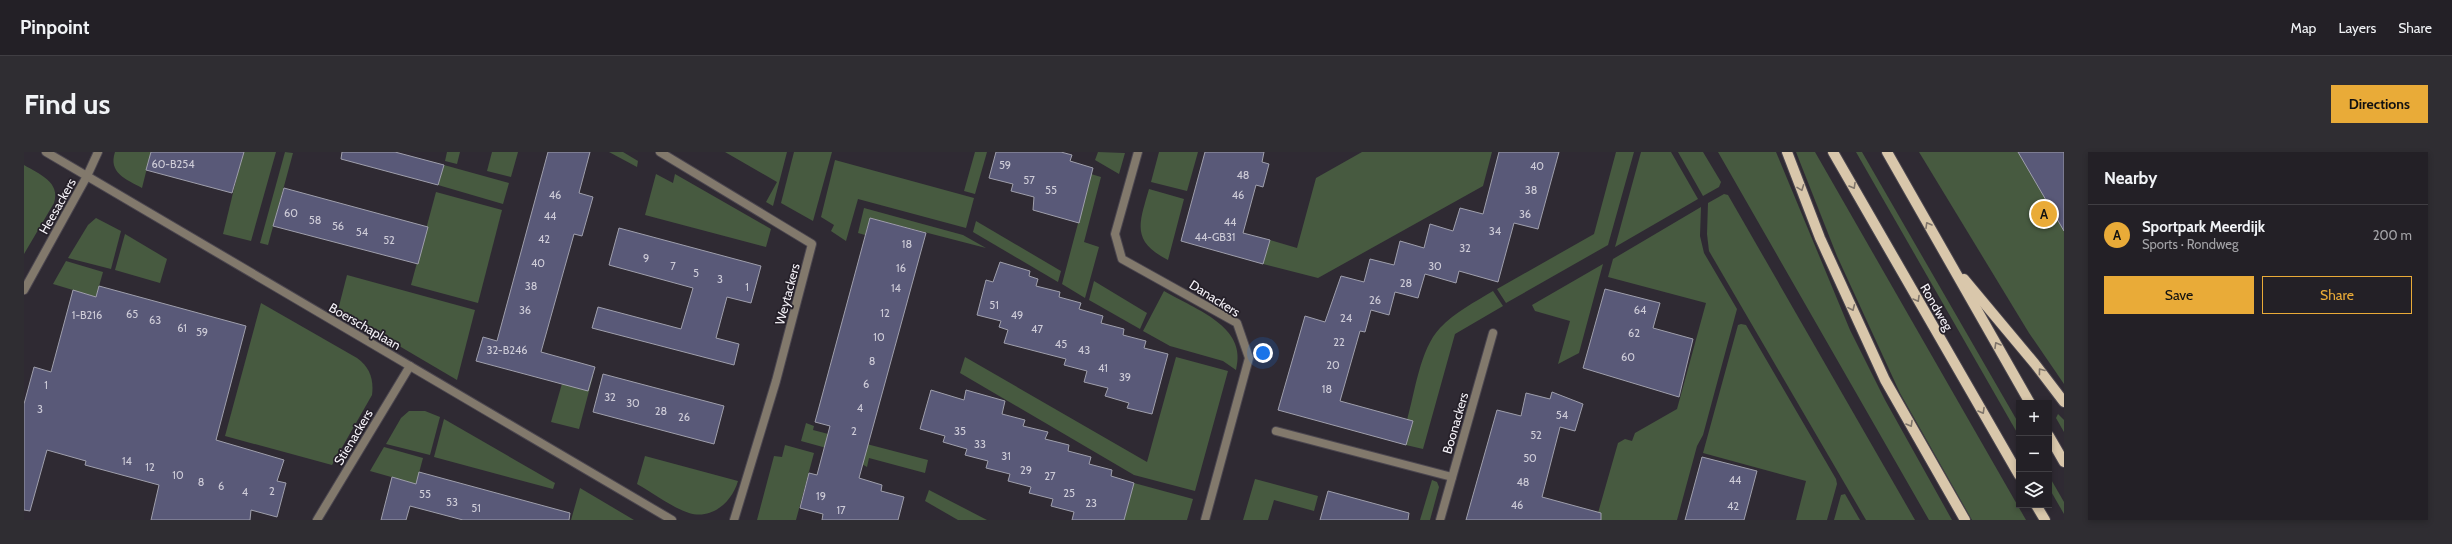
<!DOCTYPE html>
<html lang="en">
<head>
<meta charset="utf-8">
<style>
  :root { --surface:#232026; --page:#2f2d32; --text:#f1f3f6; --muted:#a3a3a7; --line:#403e43; --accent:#e9ab38 }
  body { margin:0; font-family:Cabin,sans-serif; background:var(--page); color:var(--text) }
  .controls { position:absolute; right:12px; bottom:12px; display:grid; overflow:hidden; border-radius:0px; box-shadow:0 2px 6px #0003 }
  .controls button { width:36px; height:36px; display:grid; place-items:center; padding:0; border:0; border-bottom:1px solid var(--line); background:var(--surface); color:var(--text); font:20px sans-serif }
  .you { position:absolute; left:1239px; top:201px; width:14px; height:14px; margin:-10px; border:3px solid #fff; border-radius:50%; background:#1a73e8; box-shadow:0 0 0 6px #1a73e833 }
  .badge { display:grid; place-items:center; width:26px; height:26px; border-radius:50%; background:var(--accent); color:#111; font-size:13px; font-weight:700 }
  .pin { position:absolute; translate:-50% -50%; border:2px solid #fff; box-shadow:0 1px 4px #0006 }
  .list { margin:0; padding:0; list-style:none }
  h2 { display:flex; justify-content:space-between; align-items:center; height:52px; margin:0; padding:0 16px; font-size:17px }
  h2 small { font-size:13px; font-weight:400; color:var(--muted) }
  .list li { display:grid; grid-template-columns:26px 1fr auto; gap:12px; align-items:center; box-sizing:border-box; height:60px; padding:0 16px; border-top:1px solid var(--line) }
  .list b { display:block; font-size:15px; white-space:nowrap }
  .list p { margin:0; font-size:13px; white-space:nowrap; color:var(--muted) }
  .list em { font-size:13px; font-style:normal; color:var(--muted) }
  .actions { display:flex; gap:8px; padding:12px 16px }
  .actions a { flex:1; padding:9px 0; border:1px solid var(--accent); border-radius:0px; text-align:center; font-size:14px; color:var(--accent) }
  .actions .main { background:var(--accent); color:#111 }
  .icon { flex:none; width:22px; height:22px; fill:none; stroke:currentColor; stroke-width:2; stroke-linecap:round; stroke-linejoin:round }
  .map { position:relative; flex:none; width:2040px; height:368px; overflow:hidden; border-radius:0px }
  header { display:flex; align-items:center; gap:24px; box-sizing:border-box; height:56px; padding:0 20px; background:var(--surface); border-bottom:1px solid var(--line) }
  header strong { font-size:19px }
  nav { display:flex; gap:22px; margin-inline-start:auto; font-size:14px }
  .intro { display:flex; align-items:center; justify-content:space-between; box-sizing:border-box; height:96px; padding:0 24px }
  h1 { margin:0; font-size:28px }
  .button { padding:10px 18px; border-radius:0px; background:var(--accent); color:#111; font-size:14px; font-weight:700 }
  main { display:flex; gap:24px; padding:0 24px }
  aside { flex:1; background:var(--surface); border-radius:0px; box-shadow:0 2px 6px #0003 }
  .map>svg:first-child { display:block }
  .green { fill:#475a40 }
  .building { fill:#595978; stroke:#9f9fac }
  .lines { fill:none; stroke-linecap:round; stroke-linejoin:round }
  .lane-casing { stroke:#4b464f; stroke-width:10 }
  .street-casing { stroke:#4b464f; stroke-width:10 }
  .primary-casing { stroke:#4b464f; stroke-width:12 }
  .lane { stroke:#82796c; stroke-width:8 }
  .street { stroke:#82796c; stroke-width:8 }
  .primary { stroke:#d9c7ab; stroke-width:10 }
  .oneway { stroke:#7f746a }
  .labels { text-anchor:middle; stroke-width:3.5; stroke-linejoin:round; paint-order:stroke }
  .number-label { font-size:11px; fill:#ceccd8 }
  .street-label { font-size:13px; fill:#f5f2f8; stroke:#252029 }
</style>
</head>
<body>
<header>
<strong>Pinpoint</strong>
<nav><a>Map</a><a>Layers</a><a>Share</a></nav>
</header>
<div class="intro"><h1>Find us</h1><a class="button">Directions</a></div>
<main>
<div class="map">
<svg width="2040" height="368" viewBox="0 0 2040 368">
  <rect width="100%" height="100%" fill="#2f2a33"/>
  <g class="green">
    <path d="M91 0H127L118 36C102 27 84 21 91 0Z"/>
    <polygon points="219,0 252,0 227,89 199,82"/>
    <polygon points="261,0 269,1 244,93 236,91"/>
    <polygon points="423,0 436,0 433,12 421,9"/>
    <polygon points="468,0 494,0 487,25 463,19"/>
    <polygon points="585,0 599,0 614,9 613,15"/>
    <polygon points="701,0 763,0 749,54 742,50 753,30"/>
    <polygon points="770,0 808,0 789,69 757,51"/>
    <polygon points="951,0 963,0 951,42 940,39"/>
    <polygon points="1074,0 1101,1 1095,22 1071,8"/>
    <polygon points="1135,0 1174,0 1163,39 1127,30"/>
    <polygon points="1338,0 1468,0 1459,34 1294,126 1239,112 1246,88 1273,96 1292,26"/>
    <polygon points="1592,0 1610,0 1584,93 1482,151 1473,137 1570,82"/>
    <polygon points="1617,0 1647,0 1674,47 1591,95"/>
    <polygon points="1654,0 1679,0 1697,30 1695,35 1679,44"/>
    <polygon points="1694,0 1752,0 1826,178 1861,248 1928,368 1905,368"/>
    <polygon points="1772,0 1791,0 2002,368 1948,368 1876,241 1813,104"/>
    <polygon points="1832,0 1838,0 1995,272 1995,284"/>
    <polygon points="1895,0 2040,0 2040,232 2005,181"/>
    <polygon points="811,8 950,46 942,76 834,47 822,89 807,79 810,73 797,65"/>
    <path d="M0 13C15 22 37 30 30 51L0 102Z"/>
    <polygon points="420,13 485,31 479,52 414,33"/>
    <polygon points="632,22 649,31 651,22 747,77 742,95 621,63"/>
    <polygon points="1067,22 1077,25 1060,90 1075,95 1061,146 1038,132"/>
    <path d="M1125 37 1160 47 1144 108C1107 89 1115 72 1125 37Z"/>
    <polygon points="412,40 478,58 454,151 387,133"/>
    <polygon points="1700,42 1704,43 1891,368 1842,368 1685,99 1683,82 1684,51"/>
    <polygon points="1677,55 1676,84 1680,101 1713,157 1679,283 1673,294 1653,368 1572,368 1594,291 1601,287 1608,289 1611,281 1653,257 1682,151 1584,125 1589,107"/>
    <polygon points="840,56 939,83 962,96 846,66 841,83 834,81"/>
    <polygon points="72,66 97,79 87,117 44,106 64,73"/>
    <polygon points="952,69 1037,119 1034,130 949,80"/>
    <polygon points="101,82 143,107 136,131 91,118"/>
    <polygon points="42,109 79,120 72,145 29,132"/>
    <polygon points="1579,112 1555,201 1534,212 1546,169 1511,159 1508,153"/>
    <polygon points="323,123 451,158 433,228 314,158"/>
    <polygon points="1070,129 1123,161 1116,177 1065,148"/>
    <path d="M1140 139C1172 158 1224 174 1212 218L1199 209 1146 194 1119 179Z"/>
    <path d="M1469 139 1479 154 1431 182 1399 297 1382 293 1389 270 1383 268C1391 240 1396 197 1416 176 1431 160 1451 150 1469 139Z"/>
    <path d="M237 151 333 206C346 215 350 228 348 243L308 313 201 284Z"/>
    <polygon points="1717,172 1722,173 1812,327 1813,332 1803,368 1772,368 1782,329 1679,301 1714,173"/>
    <polygon points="941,205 1123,310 1152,205 1204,219 1171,339 1110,323 936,221"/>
    <polygon points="567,224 569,224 555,277 527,270 539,228"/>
    <polygon points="385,259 401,259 416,265 406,303 362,292 377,266"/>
    <polygon points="2034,262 2040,268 2040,280 2032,266"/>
    <polygon points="420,267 531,331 529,337 410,305"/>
    <polygon points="782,271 790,274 789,278 904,308 901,321 845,306 843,315 817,300 777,289"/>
    <polygon points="761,293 790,301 772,368 733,368 750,304 758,305"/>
    <polygon points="360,295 399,306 392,332 346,319"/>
    <path d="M621 304 714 329C708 350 688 368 665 361 647 355 629 341 613 332Z"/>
    <polygon points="2025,324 2040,350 2040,362 2025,336"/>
    <polygon points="1231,327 1294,344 1290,359 1250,348 1244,368 1219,368"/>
    <polygon points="1408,328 1413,330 1415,335 1406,368 1396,368"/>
    <polygon points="1110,331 1169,347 1163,368 1100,368"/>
    <polygon points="556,336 610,368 547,368"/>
    <polygon points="905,338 963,368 934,368 901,349"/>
    <polygon points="1821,342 1836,368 1810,368 1817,343"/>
  </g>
  <g class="building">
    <polygon points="127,0 220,0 208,41 122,18"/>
    <polygon points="318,0 371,0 420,13 414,33 317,7"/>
    <polygon points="524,0 566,0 555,41 569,45 558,84 550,82 517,200 571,215 564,239 452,209 459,185 473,189"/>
    <polygon points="972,0 1037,0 1048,3 1046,9 1069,16 1055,71 1009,58 1010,45 987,39 989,32 965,26"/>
    <polygon points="1181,0 1240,0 1238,10 1245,12 1239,35 1232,33 1219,81 1246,88 1239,112 1157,89"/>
    <polygon points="1475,0 1535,0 1514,77 1490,71 1474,130 1435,119 1432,131 1401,122 1394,146 1371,140 1365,163 1347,158 1341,180 1336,179 1316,249 1389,269 1382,293 1254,258 1281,164 1301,170 1317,124 1340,130 1346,107 1370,113 1376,89 1400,96 1406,72 1429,79 1436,56 1459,62"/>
    <polygon points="1994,0 2040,0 2040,79"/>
    <polygon points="260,36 404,75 394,112 249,74"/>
    <polygon points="846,66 902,81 835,326 858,333 857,339 880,345 874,368 798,368 799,362 776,356 785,321 793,323 806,274 791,270"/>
    <polygon points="595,76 737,114 727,151 703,145 692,186 715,192 710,213 568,176 574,155 657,177 669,136 585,113"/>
    <polygon points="976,110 1006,119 1005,124 1014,127 1012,134 1036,140 1035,145 1057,151 1055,157 1079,164 1077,171 1100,177 1099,183 1122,189 1120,196 1144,202 1128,262 1103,256 1105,251 1081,244 1084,236 1060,230 1063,219 1040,213 1042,207 980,191 984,178 975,175 977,169 953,163 962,128 969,130"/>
    <polygon points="75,134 222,174 192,288 260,308 253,329 262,331 253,365 227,358 226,368 127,368 135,333 61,313 62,309 23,298 6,359 0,358 0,252 10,215 27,220 49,138 72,145"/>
    <polygon points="1581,137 1636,151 1629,176 1669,187 1655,245 1559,216"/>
    <polygon points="579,222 700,254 690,292 569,260"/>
    <polygon points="907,238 940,248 942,238 981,249 978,262 1001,268 999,274 1024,280 1021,287 1045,293 1044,299 1067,305 1065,312 1088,318 1087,324 1110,331 1100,368 1048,368 1050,360 1027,354 1029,347 1005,341 1007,335 984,329 986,322 962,316 964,309 941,303 943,297 919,290 921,284 896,277"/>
    <polygon points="1528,240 1559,252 1551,279 1536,275 1518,345 1577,361 1577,368 1442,368 1473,258 1497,264 1502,241 1526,247"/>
    <polygon points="1678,305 1733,319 1720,368 1661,368"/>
    <polygon points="395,320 546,361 545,368 439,368 386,354 382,368 357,368 368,325 392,332"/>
    <polygon points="1304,339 1385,361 1384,368 1296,368"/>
  </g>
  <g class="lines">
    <defs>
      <polyline id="lane" points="1252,279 1428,325"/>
      <g id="street">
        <polyline points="22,0 648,368"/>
        <polyline points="636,0 788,92 752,229 710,368"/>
        <polyline points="1114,0 1091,82 1098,107 1213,171 1225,206 1181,368"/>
        <polyline points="0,138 63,24 74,0"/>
        <polyline points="293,368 386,214"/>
        <polyline points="1416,368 1469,181"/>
      </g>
      <g id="primary">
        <polyline points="1763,0 1796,86 1861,228 1941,368"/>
        <polyline points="1809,0 1995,323"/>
        <polyline points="1863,0 2006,251"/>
        <polyline points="1940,127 2011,212 2040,250"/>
        <polyline points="2025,284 2040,310"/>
        <polyline points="2012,353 2021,368"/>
      </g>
    </defs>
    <use href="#lane" class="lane-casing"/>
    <use href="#street" class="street-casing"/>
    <use href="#primary" class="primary-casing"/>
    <use href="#lane" class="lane"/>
    <use href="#street" class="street"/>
    <use href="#primary" class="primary"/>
  </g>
  <defs><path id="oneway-chevron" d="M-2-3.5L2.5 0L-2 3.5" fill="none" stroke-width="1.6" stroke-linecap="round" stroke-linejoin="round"/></defs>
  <g class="oneway">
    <use href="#oneway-chevron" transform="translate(1829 34) rotate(60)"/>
    <use href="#oneway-chevron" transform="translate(1777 36) rotate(69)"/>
    <use href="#oneway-chevron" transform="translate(1904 73) rotate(-120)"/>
    <use href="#oneway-chevron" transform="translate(1893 147) rotate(60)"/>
    <use href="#oneway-chevron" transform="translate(1828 156) rotate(66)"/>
    <use href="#oneway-chevron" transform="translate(1973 193) rotate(-120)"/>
    <use href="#oneway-chevron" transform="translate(2017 219) rotate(-127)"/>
    <use href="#oneway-chevron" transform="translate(1958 259) rotate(60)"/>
    <use href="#oneway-chevron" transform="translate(1886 272) rotate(60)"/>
  </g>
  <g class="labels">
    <g class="number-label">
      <text x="149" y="16">60-B254</text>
      <text x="981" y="17">59</text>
      <text x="1513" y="18">40</text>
      <text x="1219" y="27">48</text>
      <text x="1005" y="32">57</text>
      <text x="1027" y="42">55</text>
      <text x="1507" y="42">38</text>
      <text x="531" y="47">46</text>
      <text x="1214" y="47">46</text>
      <text x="267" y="65">60</text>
      <text x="1501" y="66">36</text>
      <text x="526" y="68">44</text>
      <text x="291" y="72">58</text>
      <text x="1206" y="74">44</text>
      <text x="314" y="78">56</text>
      <text x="1471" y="83">34</text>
      <text x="338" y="84">54</text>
      <text x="1191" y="89">44-GB31</text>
      <text x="520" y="91">42</text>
      <text x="365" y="92">52</text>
      <text x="883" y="96">18</text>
      <text x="1441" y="100">32</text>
      <text x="622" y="110">9</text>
      <text x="514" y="115">40</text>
      <text x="649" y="118">7</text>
      <text x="1411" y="118">30</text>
      <text x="877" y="120">16</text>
      <text x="672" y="125">5</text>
      <text x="696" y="131">3</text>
      <text x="1382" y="135">28</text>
      <text x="507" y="138">38</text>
      <text x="723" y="139">1</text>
      <text x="872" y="140">14</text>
      <text x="1351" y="152">26</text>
      <text x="970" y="157">51</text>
      <text x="501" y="162">36</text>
      <text x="1616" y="162">64</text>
      <text x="861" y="165">12</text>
      <text x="108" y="166">65</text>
      <text x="63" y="167">1-B216</text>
      <text x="993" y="167">49</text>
      <text x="1322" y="170">24</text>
      <text x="131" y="172">63</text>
      <text x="158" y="180">61</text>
      <text x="1013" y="181">47</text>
      <text x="178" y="184">59</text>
      <text x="1610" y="185">62</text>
      <text x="855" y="189">10</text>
      <text x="1315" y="194">22</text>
      <text x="1037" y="196">45</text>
      <text x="483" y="202">32-B246</text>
      <text x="1060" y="202">43</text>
      <text x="1604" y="209">60</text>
      <text x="848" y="213">8</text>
      <text x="1309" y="217">20</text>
      <text x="1079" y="220">41</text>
      <text x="1101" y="229">39</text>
      <text x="842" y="236">6</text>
      <text x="22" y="237">1</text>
      <text x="1303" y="241">18</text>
      <text x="586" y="249">32</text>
      <text x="609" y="255">30</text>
      <text x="836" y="260">4</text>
      <text x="16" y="261">3</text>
      <text x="637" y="263">28</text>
      <text x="1538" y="267">54</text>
      <text x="660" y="269">26</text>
      <text x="830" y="283">2</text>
      <text x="936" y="283">35</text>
      <text x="1512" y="287">52</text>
      <text x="956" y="296">33</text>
      <text x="982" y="308">31</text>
      <text x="1506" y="310">50</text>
      <text x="103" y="313">14</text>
      <text x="126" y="319">12</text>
      <text x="1002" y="322">29</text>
      <text x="154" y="327">10</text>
      <text x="1026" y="328">27</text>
      <text x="1711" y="332">44</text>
      <text x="177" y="334">8</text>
      <text x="1499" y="334">48</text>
      <text x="197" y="338">6</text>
      <text x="248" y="343">2</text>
      <text x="221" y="344">4</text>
      <text x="1045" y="345">25</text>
      <text x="401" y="346">55</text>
      <text x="797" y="348">19</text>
      <text x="428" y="354">53</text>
      <text x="1067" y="355">23</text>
      <text x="1493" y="357">46</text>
      <text x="1709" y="358">42</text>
      <text x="452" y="360">51</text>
      <text x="817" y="362">17</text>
    </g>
    <g class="street-label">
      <text transform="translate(33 54) rotate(-61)" y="5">Heesackers</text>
      <text transform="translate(763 142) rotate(-75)" y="5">Weytackers</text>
      <text transform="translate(1191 146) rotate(32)" y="5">Danackers</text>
      <text transform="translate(1913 155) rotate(60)" y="5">Rondweg</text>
      <text transform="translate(341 174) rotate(30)" y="5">Boerschaplaan</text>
      <text transform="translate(1431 271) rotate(-74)" y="5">Boonackers</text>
      <text transform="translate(329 285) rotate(-59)" y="5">Stienackers</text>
    </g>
  </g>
</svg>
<div class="controls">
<button>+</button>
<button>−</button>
<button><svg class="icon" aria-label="layers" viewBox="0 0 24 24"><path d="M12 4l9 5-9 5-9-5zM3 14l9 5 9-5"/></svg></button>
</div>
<div class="you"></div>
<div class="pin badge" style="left:2020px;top:62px">A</div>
</div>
<aside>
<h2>Nearby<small></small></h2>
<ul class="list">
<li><span class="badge">A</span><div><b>Sportpark Meerdijk</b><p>Sports · Rondweg</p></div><em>200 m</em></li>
</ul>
<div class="actions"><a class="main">Save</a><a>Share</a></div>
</aside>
</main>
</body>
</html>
